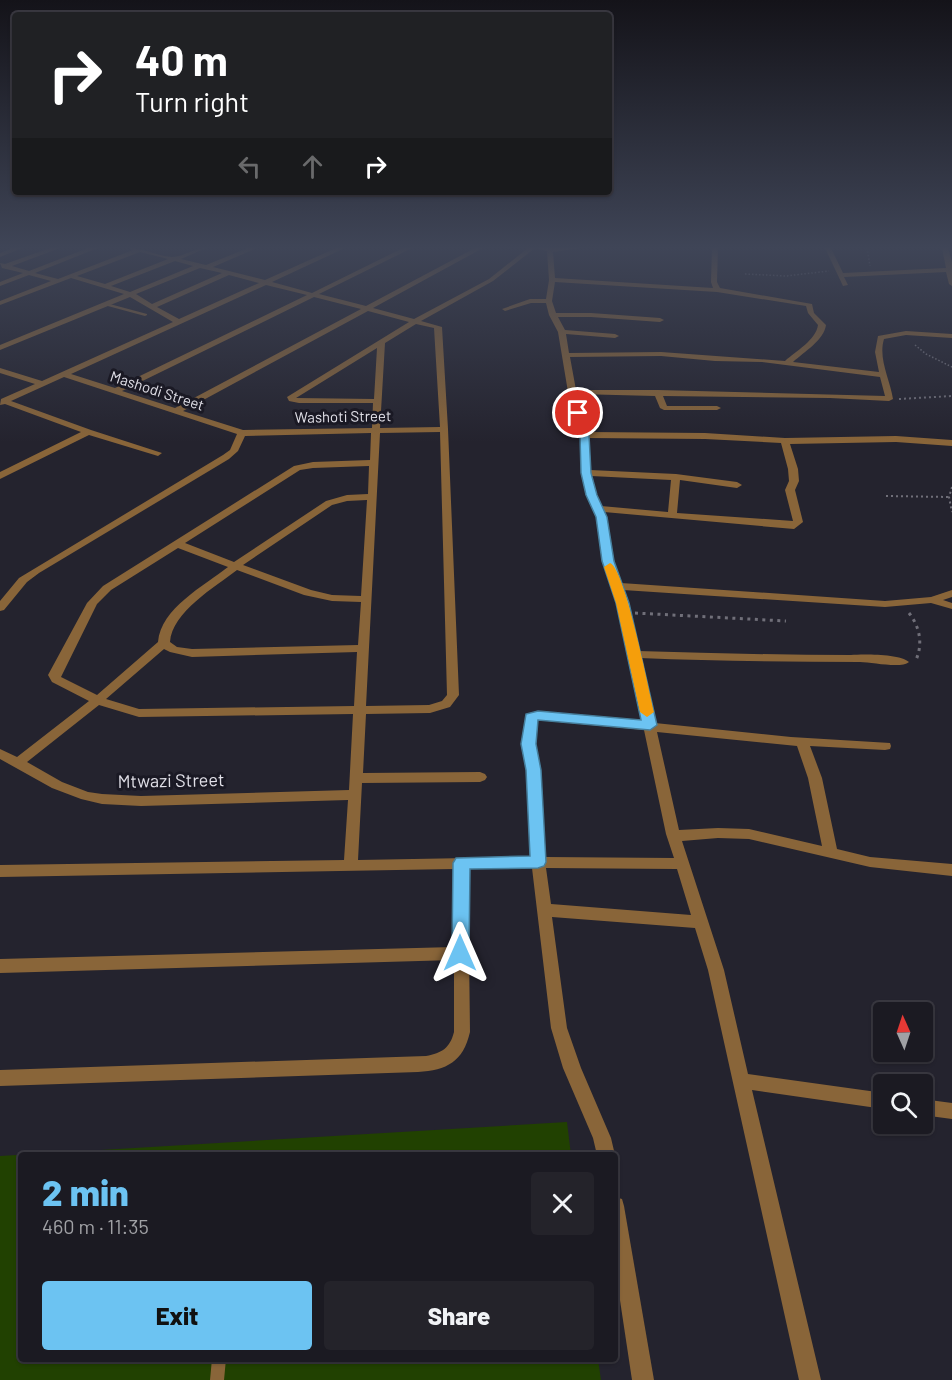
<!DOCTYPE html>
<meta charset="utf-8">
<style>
body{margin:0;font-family:Barlow,sans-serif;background:#24232a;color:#f1f3f6;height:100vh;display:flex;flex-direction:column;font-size:22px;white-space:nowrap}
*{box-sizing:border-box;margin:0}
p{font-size:20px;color:#a0a1a5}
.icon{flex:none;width:33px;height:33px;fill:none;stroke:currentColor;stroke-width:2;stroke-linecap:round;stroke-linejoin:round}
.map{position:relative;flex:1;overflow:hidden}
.sheet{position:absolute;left:18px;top:1152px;width:600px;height:210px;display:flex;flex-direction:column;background:#1b1a22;border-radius:6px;box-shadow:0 2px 4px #0004,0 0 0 2px #393840}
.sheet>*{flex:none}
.hud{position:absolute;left:12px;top:12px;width:600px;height:183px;border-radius:6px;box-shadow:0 2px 4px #0004,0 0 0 2px #393840;background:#202124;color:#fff;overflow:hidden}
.needle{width:39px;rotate:357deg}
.controls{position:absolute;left:873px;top:1002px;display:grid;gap:12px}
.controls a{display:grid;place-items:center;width:60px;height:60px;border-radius:6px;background:#1b1a22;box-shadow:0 2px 4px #0004,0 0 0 2px #393840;font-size:30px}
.pin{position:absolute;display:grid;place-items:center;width:51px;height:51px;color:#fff;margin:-26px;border:3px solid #fff;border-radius:50%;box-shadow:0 2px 6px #0007}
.me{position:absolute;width:66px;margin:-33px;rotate:0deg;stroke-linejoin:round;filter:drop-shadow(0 0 4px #0008)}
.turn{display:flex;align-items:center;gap:21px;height:126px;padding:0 24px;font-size:27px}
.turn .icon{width:78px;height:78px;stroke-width:2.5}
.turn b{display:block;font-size:42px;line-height:51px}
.lanes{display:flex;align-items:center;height:57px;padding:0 24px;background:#0003;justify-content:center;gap:30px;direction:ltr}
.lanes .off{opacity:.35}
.round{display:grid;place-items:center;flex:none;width:63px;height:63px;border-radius:6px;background:#24232a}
.head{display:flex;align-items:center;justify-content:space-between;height:102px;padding:0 24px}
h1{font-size:36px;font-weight:800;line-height:45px;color:#6cc3f2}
.primary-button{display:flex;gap:12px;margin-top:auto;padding:12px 24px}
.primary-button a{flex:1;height:69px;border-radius:6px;background:#6cc3f2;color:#111;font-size:24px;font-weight:800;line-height:69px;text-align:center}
.primary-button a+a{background:#24232a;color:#f1f3f6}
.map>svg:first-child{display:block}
</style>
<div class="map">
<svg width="952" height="1380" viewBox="0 0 952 1380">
<rect width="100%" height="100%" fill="#24232e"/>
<path fill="#214101" d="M567 1122 571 1155H21V1359H598L601 1380H0V1156Z"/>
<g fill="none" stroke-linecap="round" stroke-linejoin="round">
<g stroke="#706f79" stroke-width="1.5" stroke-dasharray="1.5 2" stroke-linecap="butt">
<path d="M867 248 870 266"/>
<path d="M745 274 786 276 829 271"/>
<path d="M915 345 926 354 952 367"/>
</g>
<g stroke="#706f79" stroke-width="2" stroke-dasharray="2 3" stroke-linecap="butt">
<path d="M899 399 952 396"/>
<path d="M952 487 949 497 952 512"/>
<path d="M886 496 949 497"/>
</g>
<g stroke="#706f79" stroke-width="3" stroke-dasharray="3 4.5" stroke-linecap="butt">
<path d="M635 613 786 621"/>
<path d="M909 613C920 627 923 644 916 660"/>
</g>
<g fill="#896539" fill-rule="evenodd">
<path d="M106 303 147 314V315L145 316 104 305V303Z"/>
<path d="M212 1359H226L224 1380H210Z"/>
</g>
<g fill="#896539" fill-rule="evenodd">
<path d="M12 248H22L0 257V253Z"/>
<path d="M50 248H60L12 266 29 271 88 248H98L35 273 58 279 133 250 128 248C144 248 157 256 172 257 183 257 194 248 206 248L181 259 206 265 248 248H257L213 267 265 280 336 248H345L272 282 312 293 403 248H412L319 294 366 306 475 248H483L373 308 414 319 489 279 528 248H535L493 281 421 321 442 327 448 429 459 695 450 707 430 713 366 714 363 773 480 772 485 774 487 777 485 780 480 782 362 783 358 860 531 857 526 769 523 744 527 714 541 712 642 722 617 603 603 561 596 517 586 495 581 473V435L568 392 558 332 549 315 546 303H531L505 311 502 309 530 299H546L549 280 547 251 535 248H581L553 252 555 278 713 288 711 282 712 248H718L717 282 720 288 812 304 814 313 826 325C824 340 804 352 793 362L879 372 875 352 878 336 906 331 952 334V338L906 335 884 339C878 359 890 379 893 399L889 401 830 398 663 396 667 406H717L721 408 717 410H664L660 408 655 396 577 394 589 432 705 433 785 438 896 436 952 440V446L896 442 790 444 798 469 799 481 795 490 803 522 794 529 604 512 613 561 621 583 885 601 931 597 952 590V597L943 600 952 603V609L931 603 885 607 623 590 638 651C709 653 780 655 851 655 864 654 900 654 909 662 901 669 872 662 860 662 786 662 713 661 640 658L655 723 791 737 890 743 891 746 890 749 885 750 810 746 822 778 837 849 870 857 952 864V876L870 867 749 839 718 838 682 841 724 970 748 1074 884 1093V1109L752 1090 821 1380H799L708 970 695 928 552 917 567 1028 581 1068 611 1138 615 1155H597L593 1138 563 1068 551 1028 532 868 468 869 470 1032C463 1062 447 1070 418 1072L0 1086V1070L426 1056C442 1053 450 1048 454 1032V960L0 973V959L454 947V869L0 877V865L344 860 348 800 141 806 102 804 81 799 52 788 0 759V749L17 757 89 701 52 682 48 675 87 603 103 586 294 466 313 462 370 460 371 433 245 436 238 451 229 459 39 573 27 582 4 610 0 611V601L19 578 223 455 230 450 237 434 64 377 11 401 91 430 162 453 158 456 89 435 0 479V472L81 432 5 404 0 405 1 399 35 384 0 373V368L42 381 173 322 130 297 0 350V345L124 294 71 278 0 305V301L51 281 29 275 0 286V282L23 273 2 268 0 263 5 264ZM140 252 168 259 105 284 77 276ZM175 261 193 266 130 292 111 286ZM200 268 222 273 152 304 136 294ZM229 275 259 283 179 319 157 307ZM555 282 717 292 806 306 808 313 818 325C816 340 796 351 785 361L661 352 569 353 566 334 615 338 619 336 615 334 565 330 558 317H591L660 322 664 320 660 318 591 313H556L552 301ZM266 285 307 295 115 388 71 374ZM314 297 361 309 175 408 122 391ZM368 311 409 322 287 397 289 401 299 403H373L372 428 243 430 183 411ZM416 324 434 328 440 427 380 428 385 343ZM377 348 374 399 296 398ZM661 356 715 361 762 362 880 377 885 396 658 390H576L570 357ZM440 432 447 695 442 701 429 705 366 706 380 433ZM589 438 705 439 781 443 788 469 789 481 785 490 793 521 677 513 680 480 737 488 742 485 737 482 676 474 590 470ZM369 466 368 494 347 495 326 501 234 562 185 543 300 470 313 468ZM591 476 671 480 668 512 601 506 596 495ZM367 500 361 596 332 595 311 590 243 565 332 505 347 501ZM178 548 228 567C204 586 161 608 158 642L97 695 61 677 97 604 111 590ZM237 570 304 595 332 601 361 602 358 645 192 649 177 647 170 642C172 612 215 587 237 570ZM164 649 170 652 192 657 357 652 354 706 139 709 106 699ZM99 705 139 717 353 714 349 790 141 796 102 794 88 792 62 782 27 762ZM537 720 644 730 666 834 674 858 545 857 540 769 535 744ZM657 732 797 746 808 778 822 846 749 829 718 828 679 830ZM546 868 677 869 691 915 551 904Z"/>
<path d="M825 248H831L843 273 946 268 942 248H948L952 262V286L949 284 946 272 844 277 848 285 843 286Z"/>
<path d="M922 1099 952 1103V1119L922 1115Z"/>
<path d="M615 1197 622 1199 624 1206 654 1380H632L615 1267Z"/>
</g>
</g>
<linearGradient id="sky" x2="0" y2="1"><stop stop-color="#141319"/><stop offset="0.56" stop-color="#3f4557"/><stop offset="1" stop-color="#3f4557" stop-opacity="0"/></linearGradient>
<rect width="952" height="442" fill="url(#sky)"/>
<path fill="#6cc3f2" stroke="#467f9d" stroke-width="1.5" d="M578 410 583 413 589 435 591 473 597 495 607 517 614 561 629 603 657 725 650 730 538 720 536 744 541 770 546 862 544 866 538 868 470 869 469 953 467 958 460 960 454 958 452 953 453 863 456 858 530 856 526 770 521 744 526 714 538 711 641 720 616 603 602 561 596 517 586 495 581 473 580 435 574 413Z"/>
<path fill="#f59e0b" d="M610 563C625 568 649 691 654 712L647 717 640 712 616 603 604 567Z"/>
<g text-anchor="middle" stroke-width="6" stroke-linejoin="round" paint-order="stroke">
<g font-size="15" fill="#e1e0e8" stroke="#1a1924">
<text transform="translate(157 391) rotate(18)" y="5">Mashodi Street</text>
<text transform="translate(343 417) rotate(-1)" y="5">Washoti Street</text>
</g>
<g font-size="18" fill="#e1e0e8" stroke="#1a1924">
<text transform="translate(171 781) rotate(-1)" y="6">Mtwazi Street</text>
</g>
</g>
</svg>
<div class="controls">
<a><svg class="needle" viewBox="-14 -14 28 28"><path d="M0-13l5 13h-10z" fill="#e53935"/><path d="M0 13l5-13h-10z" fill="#a0a1a5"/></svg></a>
<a><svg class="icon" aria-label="search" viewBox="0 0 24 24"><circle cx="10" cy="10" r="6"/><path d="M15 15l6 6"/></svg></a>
</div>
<div class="pin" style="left:578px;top:413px;background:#d93025"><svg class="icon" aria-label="arrive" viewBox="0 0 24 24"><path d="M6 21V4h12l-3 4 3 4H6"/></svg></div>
<svg class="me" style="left:460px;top:953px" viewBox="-20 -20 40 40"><path d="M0-17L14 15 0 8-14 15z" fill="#6cc3f2" stroke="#fff" stroke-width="4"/></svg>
<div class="hud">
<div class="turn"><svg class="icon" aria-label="right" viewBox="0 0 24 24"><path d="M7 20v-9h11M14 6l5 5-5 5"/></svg><div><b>40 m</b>Turn right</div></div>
<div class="lanes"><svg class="icon off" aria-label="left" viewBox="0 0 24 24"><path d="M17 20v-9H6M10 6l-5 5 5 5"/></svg><svg class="icon off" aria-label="ahead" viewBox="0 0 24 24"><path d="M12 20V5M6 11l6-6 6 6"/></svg><svg class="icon" aria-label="right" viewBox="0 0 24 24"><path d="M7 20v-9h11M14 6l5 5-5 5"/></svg></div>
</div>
<section class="sheet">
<div class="head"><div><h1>2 min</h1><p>460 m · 11:35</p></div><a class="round"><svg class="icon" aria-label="close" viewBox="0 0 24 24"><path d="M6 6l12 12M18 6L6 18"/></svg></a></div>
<div class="primary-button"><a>Exit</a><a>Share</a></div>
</section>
</div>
